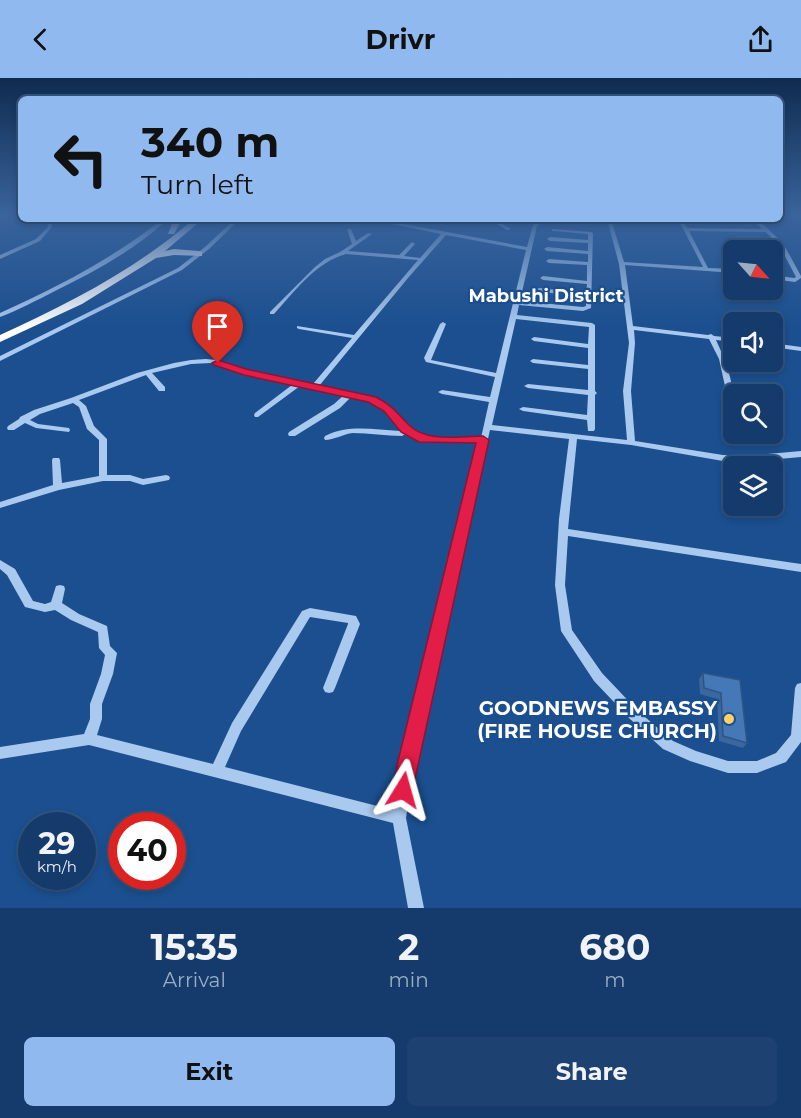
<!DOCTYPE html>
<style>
body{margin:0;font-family:Montserrat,sans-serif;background:#1d4271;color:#f1f3f6;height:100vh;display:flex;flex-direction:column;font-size:22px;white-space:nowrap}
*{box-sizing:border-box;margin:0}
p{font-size:20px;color:#9dadc1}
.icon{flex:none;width:33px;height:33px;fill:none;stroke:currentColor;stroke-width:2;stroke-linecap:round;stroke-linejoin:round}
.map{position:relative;height:830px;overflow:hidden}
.side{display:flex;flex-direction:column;background:#143b6b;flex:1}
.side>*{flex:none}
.banner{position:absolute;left:18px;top:18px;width:765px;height:126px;border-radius:9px;box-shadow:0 3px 9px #0003,0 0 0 2px #33557e;background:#90b9f0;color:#111;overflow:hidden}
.needle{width:39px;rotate:117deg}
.fabs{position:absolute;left:723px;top:162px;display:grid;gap:12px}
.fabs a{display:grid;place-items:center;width:60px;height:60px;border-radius:9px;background:#143b6b;box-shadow:0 3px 9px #0003,0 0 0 2px #33557e;font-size:30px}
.speed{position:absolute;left:18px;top:734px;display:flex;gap:12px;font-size:30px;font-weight:700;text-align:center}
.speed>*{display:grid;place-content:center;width:78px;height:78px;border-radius:50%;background:#143b6b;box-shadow:0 3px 9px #0003,0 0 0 2px #33557e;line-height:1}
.speed small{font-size:15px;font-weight:400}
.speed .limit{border:9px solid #d22;background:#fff;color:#111}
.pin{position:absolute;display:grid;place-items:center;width:51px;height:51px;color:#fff;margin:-62px -26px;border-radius:50% 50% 50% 0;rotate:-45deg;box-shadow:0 0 6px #0007}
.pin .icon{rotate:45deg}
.me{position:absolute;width:66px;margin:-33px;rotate:8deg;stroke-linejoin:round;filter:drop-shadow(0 0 4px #0008)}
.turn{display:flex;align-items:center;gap:21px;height:126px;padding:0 24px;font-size:27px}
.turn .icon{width:78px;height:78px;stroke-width:2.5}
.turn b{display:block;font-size:42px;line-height:51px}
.eta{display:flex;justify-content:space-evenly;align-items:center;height:102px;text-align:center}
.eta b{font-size:36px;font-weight:700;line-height:42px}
.cta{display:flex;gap:12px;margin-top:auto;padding:12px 24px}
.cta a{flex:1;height:69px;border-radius:9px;background:#90b9f0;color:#111;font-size:24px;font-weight:700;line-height:69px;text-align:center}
.cta a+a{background:#1d4271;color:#f1f3f6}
header{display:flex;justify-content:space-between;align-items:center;height:78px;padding:0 24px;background:#90b9f0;color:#111;font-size:27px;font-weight:700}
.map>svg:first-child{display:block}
</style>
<header><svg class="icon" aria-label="back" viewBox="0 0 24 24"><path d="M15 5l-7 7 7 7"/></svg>Drivr<svg class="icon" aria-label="share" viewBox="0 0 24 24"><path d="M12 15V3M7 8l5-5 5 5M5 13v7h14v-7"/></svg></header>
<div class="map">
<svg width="801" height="830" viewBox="0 0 801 830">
<rect width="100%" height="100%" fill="#1b4f8f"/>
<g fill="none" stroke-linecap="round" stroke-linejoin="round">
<g fill="#a9c9ee" fill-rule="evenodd">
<path d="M47 141H51L52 149 40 163 0 181V177L36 161 48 149Z"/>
<path d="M163 141H168C136 171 94 194 55 213 37 222 19 232 0 239V235C58 209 113 180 163 141Z"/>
<path d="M235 141H240L209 171 182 192 0 283V278L178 190 205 169Z"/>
<path d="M367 141H377L527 169 533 147 541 141H546L537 148 520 223 583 229 586 228V218L539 214 536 212 539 210 586 215 587 206 543 202 540 200 543 198 587 203V187L549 185 546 183 549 181 588 184V176L547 173 544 171 547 169 588 173V165L550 163 547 161 550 159 588 162V156L554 153H552V151L591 154 593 155 591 230 583 233 519 227 517 237 592 245 595 247V313L597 315 595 317V351L594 353H588L587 342 523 333 519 331 523 329 587 337 588 317 528 310 524 308 528 306 588 312V291L533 285 530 283 533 281 588 287V270L534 263 531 261 534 259 588 266 589 249 516 241 492 347 627 362 623 313 629 265 619 186 607 141H611L624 184 703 189 678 141H682L687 150 762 151 752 141H757L783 165 801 198V200L795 204 772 201V197L794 200 796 199 779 167 766 154 689 153 708 190 734 191V195L625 187 633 248 708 257 711 256 714 258 734 260V264L716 262C726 283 735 307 733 328L729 326 719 281 709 261 634 252 635 265 631 313 635 363 723 377 747 378 801 373V379L747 384 723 383 631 367 577 361 568 451 801 486V494L568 458 565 507 572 552 602 595 638 633 673 663 696 673 728 683H757L776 675 791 657 795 610 797 606 801 605V664L786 684 757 695H728L690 683 663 671 630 641 594 603 561 553 555 507 559 441 569 361 490 352 415 683 406 740 424 830H408L393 745 89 667 0 681V669L84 656 90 641V626L101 596 105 577 99 570 98 554 71 542 55 532 45 534 25 529 7 497 0 491V482L15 491 33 523 45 526 51 524 56 508 60 507 64 508 65 511 62 525 79 536 107 548 110 568 117 575 113 596 102 626V641L97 657 213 686 232 645 302 533 310 530 356 538 360 546 335 610 333 614 329 615 325 614 323 610 348 546V545L310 539 241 653 225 689 393 732 401 683 479 364H423L407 355 402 358C386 358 369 355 353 355 343 356 334 362 325 362L324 360 325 358C349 346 374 352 400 353L402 351C384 331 377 325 351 319L340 330 295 358H289L288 356 289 354 334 326 344 317 300 308 258 339H255L254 337 255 335 292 307 243 297 211 285 191 286 152 295 165 309V313H159L146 297 79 322 86 328 94 348 107 361V397H130L143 401 166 397 169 398 170 400 169 402 143 407 130 403H103L59 412 0 430V424L53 407 52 382 53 380H59L60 382 62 405 99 398V362L87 351 79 329 73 325 40 336 30 342 38 346 69 350 70 352 69 354 36 350 25 345 14 352H8L7 350 8 348 19 341 20 339 34 332 71 320 137 295 174 285 191 282 206 281 216 282 248 293 313 306 352 260 299 251 297 250V248L354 257 418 182 346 176C316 184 294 214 274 236H270V234L315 189 325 181 340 174 352 166 347 151H351L356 163 368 155 372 156 348 173 399 177 412 164 415 166 404 178 420 180 441 156ZM446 157 526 172 496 295 431 282 446 246 443 244 440 246 424 280 426 284 495 299 490 319 442 312 438 314 442 316 489 324 481 360H425L409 349 391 329 375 320 319 308 408 200Z"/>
<path d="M488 141H494L511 151 507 152Z"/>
<path d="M772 265 801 269V273L772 269Z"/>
</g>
<g fill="#fff" fill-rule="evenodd">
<path d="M174 141H182L174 156H168Z"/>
<path d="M194 141H203L165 173 174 171 199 173 202 174V178L174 177 156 180 82 226 0 264V257C70 225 136 191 194 141Z"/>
</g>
</g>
<path fill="#3a679d" d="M703 595 740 602 747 665 743 670 719 663 717 621 700 616 699 601Z"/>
<path fill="#4478b7" stroke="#305480" stroke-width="1.5" d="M703 595 740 602 747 665 723 658 721 615 704 610Z"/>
<linearGradient id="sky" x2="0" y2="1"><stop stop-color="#0f2b4f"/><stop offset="0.54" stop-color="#39639b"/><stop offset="1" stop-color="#39639b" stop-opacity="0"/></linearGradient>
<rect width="801" height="251" fill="url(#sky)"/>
<path fill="#e11d48" stroke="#92132f" stroke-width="1.5" d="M218 282 246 291 376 319C393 328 396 334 409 347 427 365 459 358 483 358L489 362 411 719 403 722 396 719 393 712 398 683 476 365 419 364 401 354 384 333 368 324 244 297 214 287 212 285Z"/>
<circle fill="#ffd166" stroke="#1b4f8f" stroke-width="2" cx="729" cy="641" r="6"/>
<g text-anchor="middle" stroke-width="4.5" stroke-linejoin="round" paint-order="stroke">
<g font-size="18" font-weight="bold" fill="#fff" stroke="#1b4f8f">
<text x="546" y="224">Mabushi District</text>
</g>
<g font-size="20" font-weight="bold" fill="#fff" stroke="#1b4f8f" text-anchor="end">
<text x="717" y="637">GOODNEWS EMBASSY<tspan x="717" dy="23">(FIRE HOUSE CHURCH)</tspan></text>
</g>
</g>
</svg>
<div class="fabs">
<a><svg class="needle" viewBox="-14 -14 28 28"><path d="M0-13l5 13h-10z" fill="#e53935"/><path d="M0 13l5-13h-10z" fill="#9dadc1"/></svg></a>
<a><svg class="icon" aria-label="sound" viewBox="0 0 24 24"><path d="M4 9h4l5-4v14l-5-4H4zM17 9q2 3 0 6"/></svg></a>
<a><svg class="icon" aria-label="search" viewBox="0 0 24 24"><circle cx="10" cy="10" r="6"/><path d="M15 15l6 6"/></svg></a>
<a><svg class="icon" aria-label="layers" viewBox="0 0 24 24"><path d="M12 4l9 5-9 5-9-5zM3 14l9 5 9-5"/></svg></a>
</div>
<div class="speed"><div>29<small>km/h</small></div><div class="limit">40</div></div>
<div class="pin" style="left:218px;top:285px;background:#d93025"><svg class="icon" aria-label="arrive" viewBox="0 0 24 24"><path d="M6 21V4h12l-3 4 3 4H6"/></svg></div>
<svg class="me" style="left:403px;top:712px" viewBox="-20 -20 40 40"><path d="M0-17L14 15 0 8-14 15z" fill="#e11d48" stroke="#fff" stroke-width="4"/></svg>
<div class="banner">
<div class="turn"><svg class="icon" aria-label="left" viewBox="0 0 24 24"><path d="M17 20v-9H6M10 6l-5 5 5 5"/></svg><div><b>340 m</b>Turn left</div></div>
</div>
</div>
<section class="side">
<div class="eta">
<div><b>15:35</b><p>Arrival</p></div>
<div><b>2</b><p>min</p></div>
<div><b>680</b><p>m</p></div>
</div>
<div class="cta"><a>Exit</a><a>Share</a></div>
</section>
